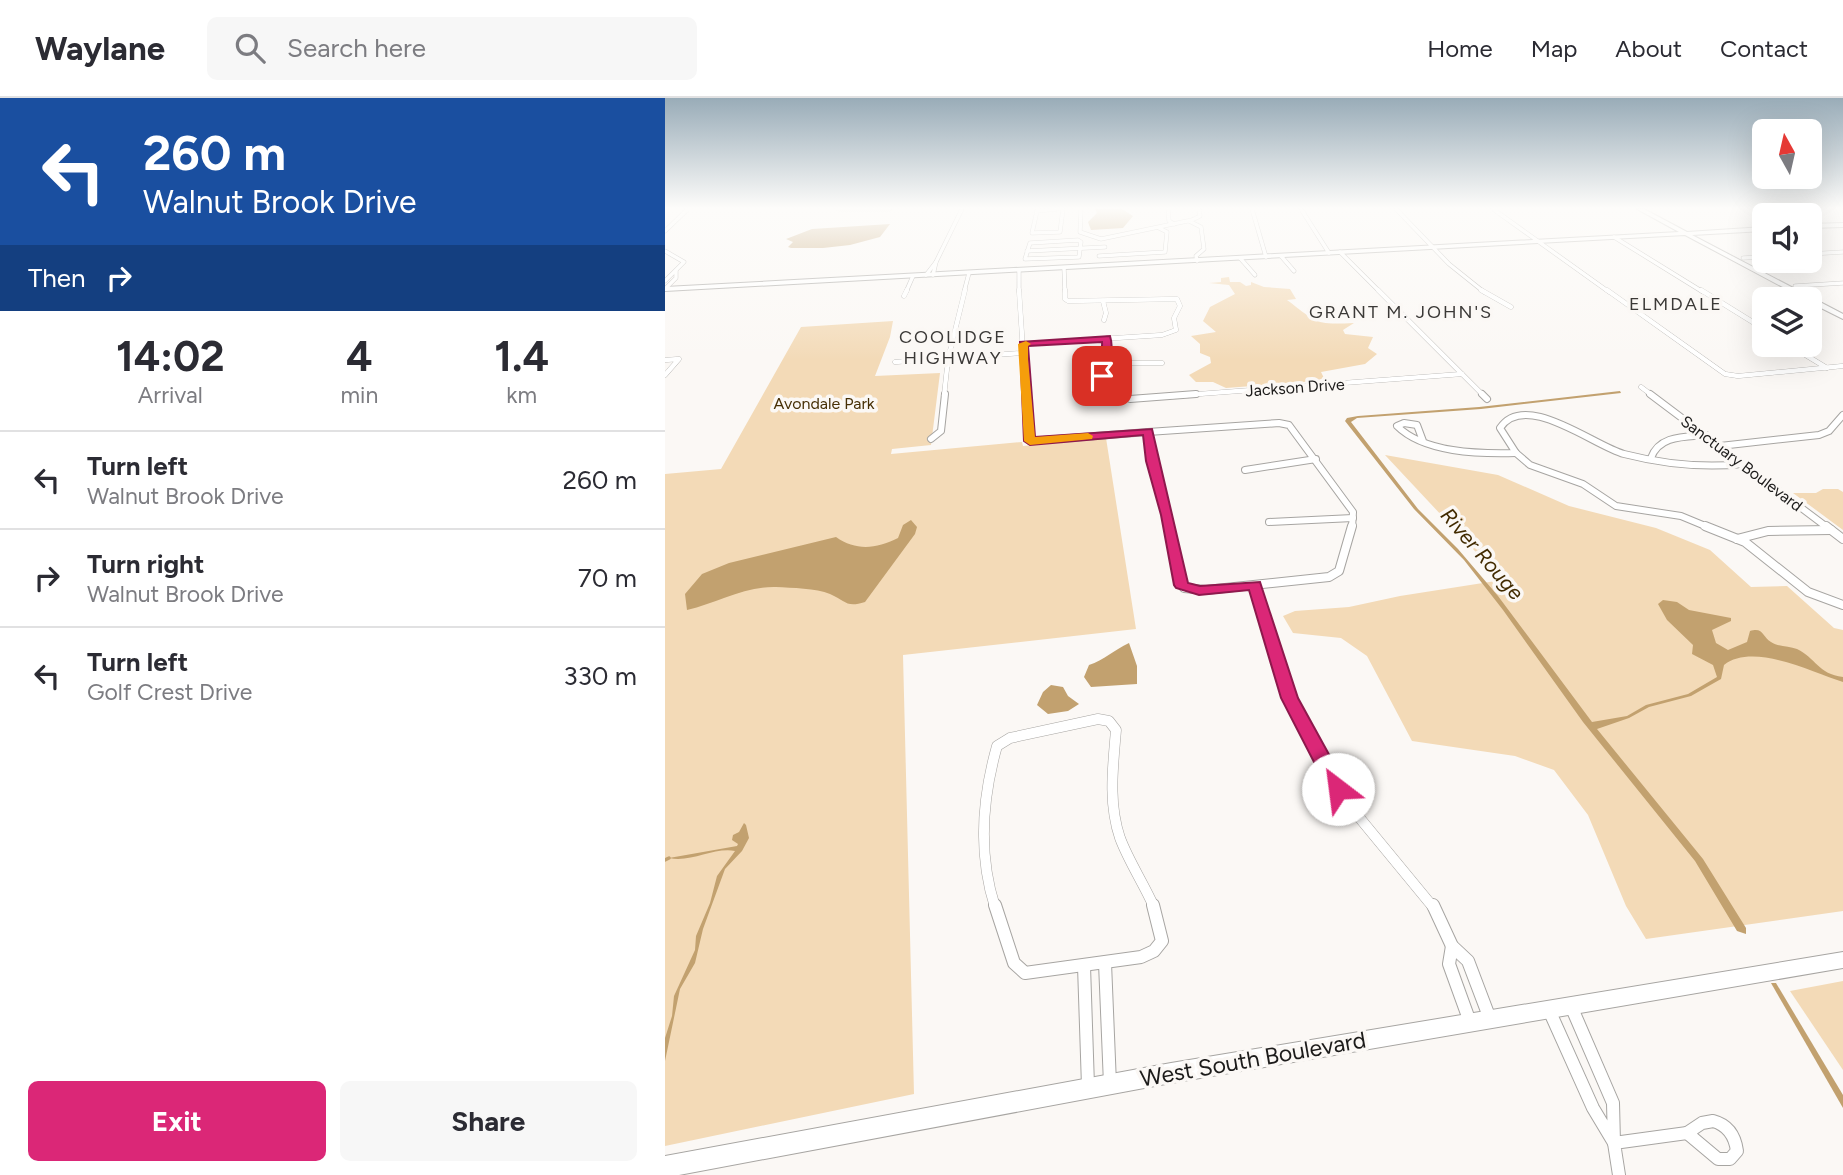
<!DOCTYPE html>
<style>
body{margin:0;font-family:Figtree,sans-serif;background:#f7f7f7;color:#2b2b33;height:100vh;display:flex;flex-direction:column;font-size:26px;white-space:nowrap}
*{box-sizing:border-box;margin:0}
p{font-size:23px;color:#7c7c81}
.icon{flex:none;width:38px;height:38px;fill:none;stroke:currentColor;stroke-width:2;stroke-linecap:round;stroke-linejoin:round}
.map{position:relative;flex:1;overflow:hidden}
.panel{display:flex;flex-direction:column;background:#fff;width:665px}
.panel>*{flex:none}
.banner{background:#1a4fa0;color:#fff;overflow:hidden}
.needle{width:46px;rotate:352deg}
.buttons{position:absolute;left:1087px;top:21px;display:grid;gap:14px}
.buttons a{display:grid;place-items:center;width:70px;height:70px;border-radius:10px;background:#fff;box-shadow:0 7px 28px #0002;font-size:35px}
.pin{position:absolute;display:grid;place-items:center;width:60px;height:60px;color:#fff;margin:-30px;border-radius:14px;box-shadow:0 4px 10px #0006}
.me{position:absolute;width:77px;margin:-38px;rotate:330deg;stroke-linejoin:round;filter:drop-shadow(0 0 5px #0008)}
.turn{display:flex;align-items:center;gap:24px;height:147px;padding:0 28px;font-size:32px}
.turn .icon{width:91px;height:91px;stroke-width:2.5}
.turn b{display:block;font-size:49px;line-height:60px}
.then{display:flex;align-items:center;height:66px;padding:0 28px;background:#0003;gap:14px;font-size:26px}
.eta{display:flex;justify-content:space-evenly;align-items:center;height:119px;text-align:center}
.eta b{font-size:42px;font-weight:700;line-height:49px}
.action{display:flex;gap:14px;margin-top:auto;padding:14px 28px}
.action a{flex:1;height:80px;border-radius:10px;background:#db2777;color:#fff;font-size:28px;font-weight:700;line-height:80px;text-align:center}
.action a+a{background:#f7f7f7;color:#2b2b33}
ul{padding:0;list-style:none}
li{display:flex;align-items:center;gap:21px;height:98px;padding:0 28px;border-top:2px solid #e1e1e2}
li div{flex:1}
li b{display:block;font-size:26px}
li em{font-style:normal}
header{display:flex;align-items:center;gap:42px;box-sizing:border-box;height:98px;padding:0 35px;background:#fff;border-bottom:2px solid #e1e1e2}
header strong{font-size:33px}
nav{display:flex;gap:38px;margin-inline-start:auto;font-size:24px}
.search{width:490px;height:63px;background:#f7f7f7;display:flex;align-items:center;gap:18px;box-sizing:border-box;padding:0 24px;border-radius:10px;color:#7c7c81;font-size:26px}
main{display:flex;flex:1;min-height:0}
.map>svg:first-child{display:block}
</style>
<header>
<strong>Waylane</strong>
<div class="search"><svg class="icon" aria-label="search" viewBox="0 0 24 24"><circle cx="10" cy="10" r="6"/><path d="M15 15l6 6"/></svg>Search here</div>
<nav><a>Home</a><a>Map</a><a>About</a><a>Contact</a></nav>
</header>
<main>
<section class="panel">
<div class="banner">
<div class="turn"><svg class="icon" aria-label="left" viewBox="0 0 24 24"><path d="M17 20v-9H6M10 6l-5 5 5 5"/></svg><div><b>260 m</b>Walnut Brook Drive</div></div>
<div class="then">Then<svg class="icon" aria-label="right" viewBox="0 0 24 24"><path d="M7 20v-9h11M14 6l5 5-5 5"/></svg></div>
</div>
<div class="eta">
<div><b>14:02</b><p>Arrival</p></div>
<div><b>4</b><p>min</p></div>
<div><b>1.4</b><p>km</p></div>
</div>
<ul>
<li><svg class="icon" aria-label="left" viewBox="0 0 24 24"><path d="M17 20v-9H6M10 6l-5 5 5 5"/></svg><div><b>Turn left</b><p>Walnut Brook Drive</p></div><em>260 m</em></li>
<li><svg class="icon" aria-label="right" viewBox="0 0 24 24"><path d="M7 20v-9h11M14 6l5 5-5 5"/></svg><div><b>Turn right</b><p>Walnut Brook Drive</p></div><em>70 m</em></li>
<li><svg class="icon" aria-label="left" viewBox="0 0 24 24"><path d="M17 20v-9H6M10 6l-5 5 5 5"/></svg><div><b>Turn left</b><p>Golf Crest Drive</p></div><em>330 m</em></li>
</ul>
<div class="action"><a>Exit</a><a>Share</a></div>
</section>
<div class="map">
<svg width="1178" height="1077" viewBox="0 0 1178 1077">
<rect width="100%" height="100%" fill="#fbf8f5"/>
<g fill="#f3dab7">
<path d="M564 179 565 184H575L581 188 586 187V184L599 189 625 191 631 201 622 202C653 225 649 227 689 225L678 232 680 236 708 239 703 250 712 256 700 266 656 274 659 280 651 283 561 290 548 284H531L524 277 546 265 545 259 535 255V246L526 238 551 234 538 223 545 209 570 196 564 187 544 185 556 184V180Z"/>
<path d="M228 223 225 239 210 278 275 275 266 347 227 351 226 356 357 344 358 348 441 340 471 531 238 557 249 996 0 1048V376L56 371 136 229Z"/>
<path d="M720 357 833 377 904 408 991 430 1045 452 1086 489 1122 488 1169 530 1178 532V813L981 841 961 808 923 717 889 672 850 658 747 643 702 558 676 540 628 535 618 518 630 513 684 509 735 498 837 482Z"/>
<path d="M1158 391H1173L1178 394V432L1128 395H1151Z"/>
<path d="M1178 883V972L1125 893Z"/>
</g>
<g fill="#c2a16f">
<path d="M430 111H457L468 118 458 130 426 132 423 124 432 115Z"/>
<path d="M225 126 215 139 185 147 158 150H126L123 149 128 144 121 141 147 131Z"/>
<path d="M955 293 956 295 816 311 692 320 686 324 753 411 793 451 833 498 927 624 962 618 981 607 1023 596 1052 579 1048 567 1027 556 1028 547 1002 522 993 506 998 502 1012 504 1024 512 1066 520V523L1047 532 1051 545 1063 552 1082 544 1085 533C1099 529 1097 539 1106 544 1114 549 1124 548 1132 551 1151 560 1153 576 1178 579V584C1147 574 1088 544 1059 567L1056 581 1026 598 984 609 964 620 932 631 1038 761 1081 830V836L1072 833 1030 763 918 624 838 512 799 462 749 411 680 323 682 320 693 318 814 309Z"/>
<path d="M246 422 252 429 250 436 200 504C181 510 181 503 165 496 151 490 127 490 111 489 80 488 52 505 22 512L20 496 37 476 64 465 171 439C191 453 211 451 233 440L238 427Z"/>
<path d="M464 545 472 568V586L426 589 419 579 424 567C439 562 449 552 464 545Z"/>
<path d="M386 587 398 589 403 598 414 606 403 613 383 616 372 607 378 594Z"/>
<path d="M79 725 81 727 84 740 77 753 60 771 38 831 30 865 15 891 0 963V940L7 918 9 898 30 852 31 838 45 805 52 778 70 753C49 749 26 765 4 760L72 748 73 746 67 742 68 737 74 734Z"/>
<path d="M1106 885H1111L1178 997V1010Z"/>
</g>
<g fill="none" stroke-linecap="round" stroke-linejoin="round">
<path stroke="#c2a16f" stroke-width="3.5" d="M0 762 4 760"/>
<defs>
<g id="street-far5">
<path d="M173 111H225"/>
<path d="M392 111 372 113 367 135 395 134 398 111"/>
<path d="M416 111 415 134 436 141 527 122 535 118 534 111"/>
<path d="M503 111 504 123 509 126"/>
<path d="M587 111 601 159"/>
<path d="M636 111 664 155"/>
<path d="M731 111 784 166 819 194"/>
<path d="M828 111 944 194"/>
<path d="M1113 111 1128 117"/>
<path d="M524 123 536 129 539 151 531 158 532 163"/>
<path d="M0 133 23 111"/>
<path d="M949 139 1038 194"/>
<path d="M413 142 416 144 414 159 360 161 365 145Z"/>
<path d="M0 153 19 164 0 183"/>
<path d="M362 153 440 149"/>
<path d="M675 154 715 194"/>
<path d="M1144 156 1178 154"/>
<path d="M434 158 500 154 502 134 494 130"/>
<path d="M616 158 629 173"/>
<path d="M575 160 590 177"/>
<path d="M1078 160 1099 159"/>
<path d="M399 170 400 194"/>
<path d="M354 172V194"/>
<path d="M261 177 271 164"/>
<path d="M268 177 271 164 297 111"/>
<path d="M1130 188 1178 185"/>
<path d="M0 191 11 180V173"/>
<path d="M241 194 248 178"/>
<path d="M299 194 304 175"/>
</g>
<g id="street-far4">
<path d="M354 192 361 298"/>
<path d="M713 192 819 298"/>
<path d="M816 192 846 209"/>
<path d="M942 192 1060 276 1073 278 1178 268"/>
<path d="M1036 192 1099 231"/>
<path d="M239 198 242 192"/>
<path d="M438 203 441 215 439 222"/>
<path d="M442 240C443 255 437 266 438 281L459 298"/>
<path d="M358 246 497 237 511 232 509 220 515 208 512 201 403 203 400 201V192"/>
<path d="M1124 247 1162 270"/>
<path d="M0 262 14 261 0 277"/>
<path d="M230 264 358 255"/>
<path d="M439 265H497"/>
<path d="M976 289 988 298"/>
<path d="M279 298 283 261 300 192"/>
<path d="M507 298 797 276"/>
</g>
<g id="street-far3">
<path d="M361 296 365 343 483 334"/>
<path d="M455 296 465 301 531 296"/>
<path d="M817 296 822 301"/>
<path d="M985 296 1163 430"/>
<path d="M483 334 487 363 505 430"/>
<path d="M483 334 614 325 624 327 688 414 687 430"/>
<path d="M266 341 276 333 280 296"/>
<path d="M758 343 752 327 739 325 732 328C759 355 814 356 851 355"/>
<path d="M1055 348 1154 337 1164 333 1178 317"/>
<path d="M986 360C994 337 1020 339 1041 337"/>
<path d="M580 372 651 361"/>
<path d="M604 424 688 420"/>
<path d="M1045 430 1016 418 951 408 918 386 865 367 851 355 835 330C860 292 929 348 959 356 998 366 1038 370 1078 366"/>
</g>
<g id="street-far2">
<path d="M505 428 515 485 519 490 541 492 664 479 674 473 687 428"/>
<path d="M1040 428 1080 444 1143 494 1178 507"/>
<path d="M1161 428 1178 441"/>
<path d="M1072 441 1103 433 1166 432"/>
<path d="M590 487 624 597"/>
</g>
<g id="street-far1">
<path d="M623 595 647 645 684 707 768 809"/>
<path d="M330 809C313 756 317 701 332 648L345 640 433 621 444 623 451 632C448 668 443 705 455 740 464 764 479 786 489 809"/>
</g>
<g id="street">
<path d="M330 807 349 865 360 875 476 859 489 853 497 843 488 807"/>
<path d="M768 807 787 848 803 863 825 921"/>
<path d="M787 848 784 866 805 924"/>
<path d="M440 865 445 986"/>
<path d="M419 868 423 988"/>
<path d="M884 912 928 1010 949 1045 948 1005 906 908"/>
<path d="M1048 1023C1063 1027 1070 1038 1072 1053L1065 1061H1053L1022 1035 1037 1025Z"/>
<path d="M954 1077 949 1045 1022 1035"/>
</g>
<g id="secondary">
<path d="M972 111H979L1022 134 1099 129V133L1027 137 1178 216V221L1144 204V201H1140L1020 137 0 193V189L1014 134Z"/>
<path d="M1178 125V129L1144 130V126Z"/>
<path d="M1178 854V870L506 985 14 1077H0V1058L506 965Z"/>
</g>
</defs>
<use href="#street-far5" stroke="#a7a5a2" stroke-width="4.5"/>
<use href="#street-far4" stroke="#a7a5a2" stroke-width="5"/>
<use href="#street-far3" stroke="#a7a5a2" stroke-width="8"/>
<use href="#street-far2" stroke="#a7a5a2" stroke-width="10"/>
<use href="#street-far1" stroke="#a7a5a2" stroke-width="11"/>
<use href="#street" stroke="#a7a5a2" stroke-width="14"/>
<use href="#secondary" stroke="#a7a5a2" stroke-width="2"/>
<use href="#street-far5" stroke="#fff" stroke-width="3.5"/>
<use href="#street-far4" stroke="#fff" stroke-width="4.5"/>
<use href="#street-far3" stroke="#fff" stroke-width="6"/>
<use href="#street-far2" stroke="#fff" stroke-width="8"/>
<use href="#street-far1" stroke="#fff" stroke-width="10"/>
<use href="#street" stroke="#fff" stroke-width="12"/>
<use href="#secondary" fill="#fff" fill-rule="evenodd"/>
</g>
<linearGradient id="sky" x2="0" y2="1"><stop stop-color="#99acb8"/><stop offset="0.42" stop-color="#fdfcfa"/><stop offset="1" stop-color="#fdfcfa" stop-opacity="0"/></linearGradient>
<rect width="1178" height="262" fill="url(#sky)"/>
<path fill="#db2777" stroke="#8e194d" stroke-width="2" d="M445 238C450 254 442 263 442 278L437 281 432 278C432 265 438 257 437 244L363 248 370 339 487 331 523 485 535 488 595 484 633 600 683 691 680 697 673 699 666 697 616 600 584 492 534 497 511 490 509 487 496 417 481 363 478 337 365 347 359 343 355 244Z"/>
<path fill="#f59e0b" d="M361 243 366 246 363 248V261L370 339 423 335 428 338 427 341 365 347 359 343 353 246Z"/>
<g text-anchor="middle" stroke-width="7" stroke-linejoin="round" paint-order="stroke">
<g font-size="16" fill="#1c1b1a" stroke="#fbf8f5">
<text transform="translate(630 289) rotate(-4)" y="6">Jackson Drive</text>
<text transform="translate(1077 365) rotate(37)" y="6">Sanctuary Boulevard</text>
</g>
<g font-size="16" fill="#473006" stroke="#fbf8f5">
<text x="159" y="311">Avondale Park</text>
</g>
<g font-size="18" letter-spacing="2" fill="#3b3937" stroke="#fbf8f5">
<text x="1011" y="212">ELMDALE</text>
<text x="736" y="220">GRANT M. JOHN'S</text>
<text x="288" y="245">COOLIDGE<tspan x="288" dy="21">HIGHWAY</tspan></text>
</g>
<g font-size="21" font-style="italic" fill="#422b00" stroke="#fbf8f5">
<text transform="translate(817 456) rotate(49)" y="7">River Rouge</text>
</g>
<g font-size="23" fill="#1c1b1a" stroke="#fbf8f5">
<text transform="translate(588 961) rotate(-10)" y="8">West South Boulevard</text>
</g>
</g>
</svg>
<div class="buttons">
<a><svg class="needle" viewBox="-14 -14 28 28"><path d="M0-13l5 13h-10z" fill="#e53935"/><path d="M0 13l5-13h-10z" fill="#7c7c81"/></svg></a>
<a><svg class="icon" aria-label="sound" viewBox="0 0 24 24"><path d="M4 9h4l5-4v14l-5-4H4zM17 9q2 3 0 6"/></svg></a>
<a><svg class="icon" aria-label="layers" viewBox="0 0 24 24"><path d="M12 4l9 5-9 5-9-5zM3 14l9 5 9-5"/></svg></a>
</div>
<div class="pin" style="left:437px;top:278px;background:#d93025"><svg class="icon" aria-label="arrive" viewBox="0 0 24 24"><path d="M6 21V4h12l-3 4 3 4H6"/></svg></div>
<svg class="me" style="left:673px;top:691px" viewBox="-20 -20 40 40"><circle r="19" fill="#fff"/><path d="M0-13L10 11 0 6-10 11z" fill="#db2777"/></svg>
</div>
</main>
